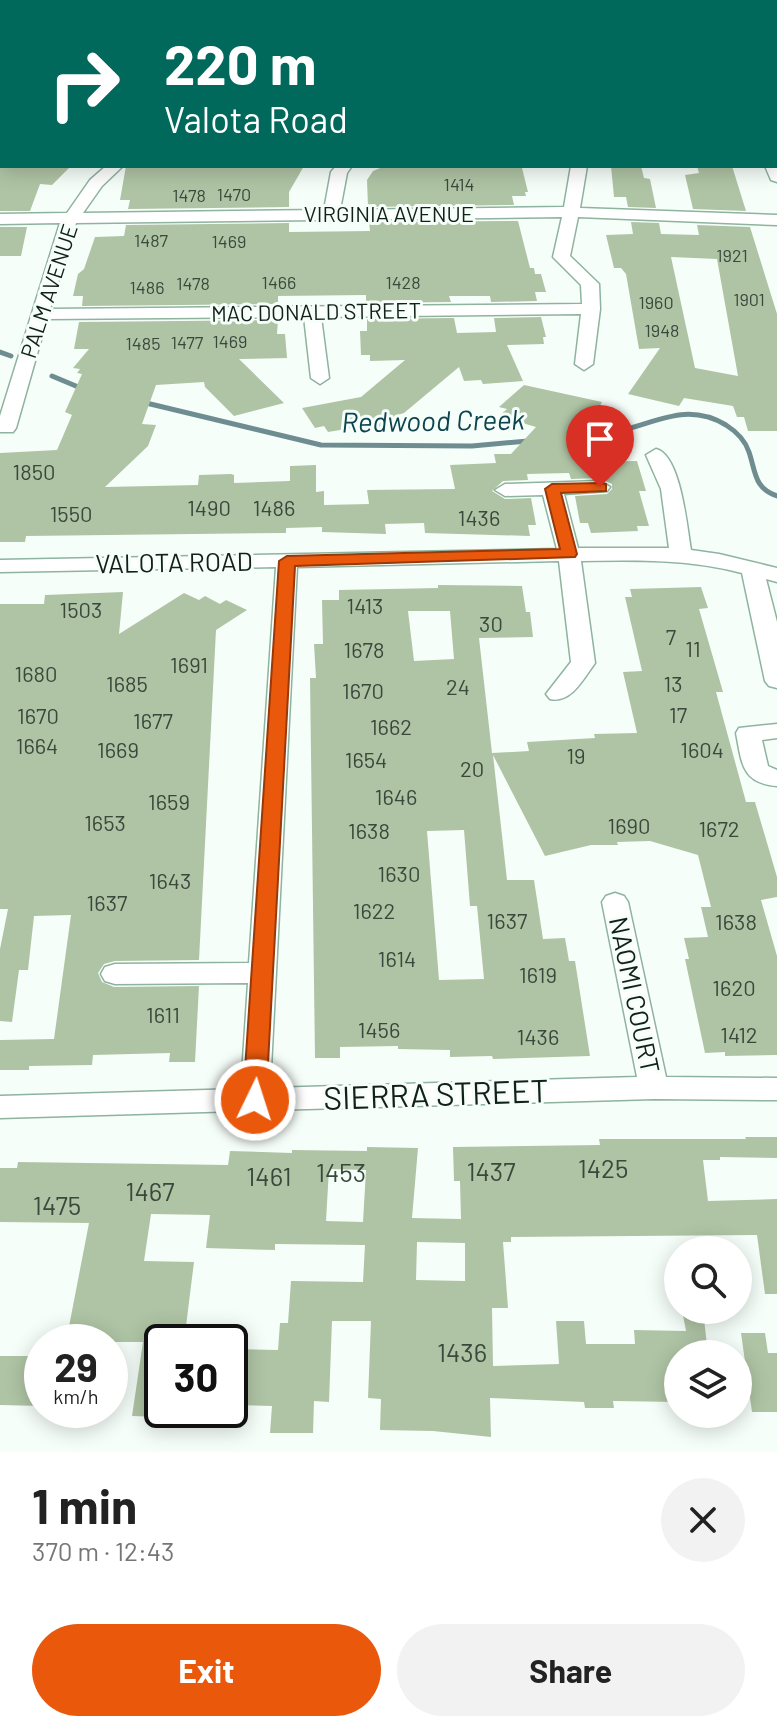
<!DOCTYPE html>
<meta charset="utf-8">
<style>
body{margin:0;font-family:Barlow,sans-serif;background:#f2f2f2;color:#222;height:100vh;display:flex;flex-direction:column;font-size:30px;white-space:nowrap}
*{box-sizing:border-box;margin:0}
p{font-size:26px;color:#767676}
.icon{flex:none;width:44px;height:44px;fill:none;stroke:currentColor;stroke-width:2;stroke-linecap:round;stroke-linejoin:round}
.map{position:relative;height:1452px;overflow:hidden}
.side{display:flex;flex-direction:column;background:#fff;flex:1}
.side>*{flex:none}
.guide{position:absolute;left:0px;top:0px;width:778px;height:168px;box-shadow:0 4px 20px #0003;background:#00695c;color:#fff;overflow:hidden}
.controls{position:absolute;left:664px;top:1236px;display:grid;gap:16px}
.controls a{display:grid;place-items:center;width:88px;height:88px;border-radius:50%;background:#fff;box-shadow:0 4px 20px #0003;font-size:40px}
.speed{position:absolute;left:24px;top:1324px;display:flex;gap:16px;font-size:40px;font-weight:700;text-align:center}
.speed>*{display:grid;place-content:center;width:104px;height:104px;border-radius:50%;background:#fff;box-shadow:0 4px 20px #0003;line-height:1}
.speed small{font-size:20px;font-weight:400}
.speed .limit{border:4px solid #111;border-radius:12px;background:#fff;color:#111}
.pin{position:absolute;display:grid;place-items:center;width:68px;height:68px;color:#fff;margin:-82px -34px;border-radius:50% 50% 50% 0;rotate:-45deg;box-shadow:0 0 8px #0007}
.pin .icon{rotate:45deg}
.me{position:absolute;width:88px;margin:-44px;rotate:4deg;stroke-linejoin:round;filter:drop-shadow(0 0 6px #0008)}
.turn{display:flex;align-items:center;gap:28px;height:168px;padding:0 32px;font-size:36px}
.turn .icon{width:104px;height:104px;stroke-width:2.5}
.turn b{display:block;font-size:56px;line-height:68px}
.round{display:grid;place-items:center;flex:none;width:84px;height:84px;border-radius:42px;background:#f2f2f2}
.headline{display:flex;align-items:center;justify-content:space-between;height:136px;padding:0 32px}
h1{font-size:48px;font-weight:700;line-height:60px}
.button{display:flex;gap:16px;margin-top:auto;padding:16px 32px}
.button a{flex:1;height:92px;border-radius:48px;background:#ea580c;color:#fff;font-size:32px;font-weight:700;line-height:92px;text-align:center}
.button a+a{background:#f2f2f2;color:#222}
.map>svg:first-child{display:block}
</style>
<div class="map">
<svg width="777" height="1452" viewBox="0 0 777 1452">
<rect width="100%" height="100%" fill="#f6fef9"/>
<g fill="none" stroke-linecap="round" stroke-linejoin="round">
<path stroke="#6f8d91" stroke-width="4" d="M650 0 653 2"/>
<g stroke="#6f8d91" stroke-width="5">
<path d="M0 352 11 356"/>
<path d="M52 376 83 389"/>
<path d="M142 402 321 445 472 446 528 441"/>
<path d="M576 437C590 435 605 434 619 431 658 422 687 402 726 425 737 432 745 440 749 452 756 473 754 488 777 496"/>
</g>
</g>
<g fill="#afc4a5" fill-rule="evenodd">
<path d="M0 166H71L52 185 40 184 30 211H0Z"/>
<path d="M126 166H304L289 192V207L128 209 130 200H120Z"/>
<path d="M385 166 522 168 528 192H525L526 196H512L514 205 368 207 367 180 373 171Z"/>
<path d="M611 166H641L644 178 650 179 656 208 628 207 626 197H614Z"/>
<path d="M697 166H732L746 211 693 209 685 175 699 173Z"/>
<path d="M518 221 530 268H534L535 274H541L546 292H535L537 301 491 302 490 296H449L451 302 366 303V295L278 296V304L82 306 83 296H73L78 274 84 269 95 237 124 236 126 225 289 223V232L370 231 369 222Z"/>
<path d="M631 222 659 223 661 234 699 235 697 225 750 227 777 314V431H748L744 417H737L733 406 684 398 679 406 628 394 660 348 639 349 626 274 621 268H614L606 235 633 234ZM671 257 717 259 738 376 695 368Z"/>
<path d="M0 227H27L21 256H0Z"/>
<path d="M541 317 546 337H543L544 344 507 345 523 381 483 384 481 380 464 381 459 367 404 413 394 416 403 424 378 431 370 425 328 432 324 426 315 428 302 408 361 397 405 360 370 361V355H361L360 331H367V319L454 318 457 333 496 332 494 318Z"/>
<path d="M278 320 277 334H285L287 358 239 359 284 403 234 416 205 387 204 382 156 385 142 424 156 425 148 446 105 487 198 485 199 475 231 474 234 475V483L290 481V466L316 465V492L324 491V505L369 504 367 490 455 489 450 465 496 463 494 454H511L536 427 499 416 507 409 499 407 524 385 602 402 584 435 590 462 637 461 646 491H639L649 526H637L638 531 591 533 588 523H580L575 496 607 494 612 489V484L600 478 571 479 569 473 527 474 528 480 503 481 492 491 505 499 531 498 536 525H528L530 536 425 533 424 523 385 524 386 534 322 532V527L286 528V533L26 536 25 542H0V453L57 450 72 415 65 412 82 374 77 373 80 369 73 368 89 349H74L79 322Z"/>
<path d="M438 585 522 586 526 612H530L533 637 479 638 492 753 529 751 527 742 595 738 594 734 637 733 623 672 642 671 625 597H632L630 589 701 587 708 608 699 609 723 692H716L746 802H755L777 877V897L761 900 777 956V1055L725 1056V1052L705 1053 685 959H689L684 938 708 937 701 907H711L698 855 650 841 617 842 618 845H591L545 856 493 755 507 880H534L543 939 565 938 569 961H575L590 1056 493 1059 492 1056 450 1057V1050L398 1049V1046L340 1047V1058H315L310 678H316L314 644H323L322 600H339V590L438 588ZM408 611H450L454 659 414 661ZM464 830 470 906H477L484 979 439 980 427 831Z"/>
<path d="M123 592 119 634 184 593 199 600 205 596 220 604 226 600 247 610 216 630 199 960 115 961 104 964 98 973 102 982 114 987 199 986 195 1062H169L170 1053 93 1055 92 1065 29 1066V1070H0V1040L54 1039 71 915 34 916 28 970H19L12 1022 0 1021V949L8 909H0V604H44L45 595Z"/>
<path d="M745 1137H777V1158L720 1157V1160H703L708 1201 777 1199V1294H765L757 1235 511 1237V1242H503L508 1308H492L493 1366 559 1364 556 1321H584L586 1344H635L634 1330 686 1331 682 1310H703L708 1354H678L677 1402 613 1401 614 1408H585L584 1402 490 1398 491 1437 433 1431 380 1430 381 1399 368 1398 371 1321H332L329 1402 314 1401 313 1433H270L272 1406 230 1405V1349L278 1350 280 1323H288L291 1281 363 1282 365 1245 275 1244V1250L206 1248 210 1215 151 1214 144 1261 194 1262 184 1342H162V1417L132 1416 143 1342H66L89 1223 0 1222V1168H17L18 1162 228 1165 230 1151 292 1153V1150L367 1151V1147L418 1148 412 1218 461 1219 460 1181H454L453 1147 600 1145 599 1139H746ZM329 1169 366 1170 363 1222 326 1221ZM417 1242 465 1243V1281L416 1280Z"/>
<path d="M741 1333H765L768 1353H777V1412H752Z"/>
<path d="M0 1356H42V1406L0 1405Z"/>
</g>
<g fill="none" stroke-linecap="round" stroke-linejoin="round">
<defs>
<g id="minor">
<path d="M74 0H86L87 2H75Z"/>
<rect x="225" y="0" width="12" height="2"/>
<rect x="374" y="0" width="12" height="2"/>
<path d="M545 0H557L558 2H546Z"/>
<path d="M754 0H777V4L776 2Z"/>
<rect x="776" y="62" width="1" height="8"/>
<path d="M776 162H777V182L771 180 765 166H776Z"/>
<path d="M106 166H123L102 186 83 213 324 210 331 172 336 166H352L347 173 340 210 564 207 571 166H587L580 208 777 215V225L578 217 570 256 599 284 600 309 593 364 584 370 575 364 581 314 321 317 329 378 320 384 311 378 304 317 47 319 16 428 13 432H0V416L60 223 0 224V214L67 213 90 180ZM562 217 553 257 581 285 582 304 50 309 76 223Z"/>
<path d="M656 449C681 455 687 528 691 550L719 554 777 568V582L766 579 777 622V688L769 686 765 681 742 573C689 559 635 560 581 561L595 663C584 678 571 704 550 699L546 694 571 662 559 561 297 567 270 1088 637 1077 602 902 606 896 615 893 624 896 628 902 666 1077 777 1078V1100L654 1099 0 1118V1096L241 1089 248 983 115 984 105 981 101 974 105 967 115 964 249 963 276 567 0 572V560L557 549 543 495 505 496 495 490 505 484 600 481 610 487 607 491 564 494 578 548H669L661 489 646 455Z"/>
<path d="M777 724V738L762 740 768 766 777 770V786C741 783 742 763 736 733L739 728Z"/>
</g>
</defs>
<use href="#minor" stroke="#8eb39f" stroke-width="3"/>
<use href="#minor" fill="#fff" fill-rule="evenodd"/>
</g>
<path fill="#ea580c" stroke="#983908" stroke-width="2" d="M600 483 606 484V491L561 493 577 554 575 557 295 566 266 1100 263 1106 255 1109 247 1106 243 1100 279 561 287 556 560 549 545 489 552 484Z"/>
<g text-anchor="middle" stroke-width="6" stroke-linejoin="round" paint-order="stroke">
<g font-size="18" fill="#39493c">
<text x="459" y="191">1414</text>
<text x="234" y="201">1470</text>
<text x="189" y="202">1478</text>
<text x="151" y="247">1487</text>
<text x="229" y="248">1469</text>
<text x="732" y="262">1921</text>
<text x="279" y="289">1466</text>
<text x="403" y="289">1428</text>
<text x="193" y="290">1478</text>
<text x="147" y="294">1486</text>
<text x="749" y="306">1901</text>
<text x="656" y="309">1960</text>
<text x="662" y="337">1948</text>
<text x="230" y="348">1469</text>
<text x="187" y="349">1477</text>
<text x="143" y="350">1485</text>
</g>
<g font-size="22" fill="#122019" stroke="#f6fef9">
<text x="389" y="222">VIRGINIA AVENUE</text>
<text transform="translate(49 291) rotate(-72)" y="8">PALM AVENUE</text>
<text transform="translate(316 312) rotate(-1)" y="8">MAC DONALD STREET</text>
</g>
<g font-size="22" fill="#39493c">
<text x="34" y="480">1850</text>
<text x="209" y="516">1490</text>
<text x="274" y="516">1486</text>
<text x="71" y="522">1550</text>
<text x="479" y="526">1436</text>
<text x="365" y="614">1413</text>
<text x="81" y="618">1503</text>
<text x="491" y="632">30</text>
<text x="671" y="645">7</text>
<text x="693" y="657">11</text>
<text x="364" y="658">1678</text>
<text x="189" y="673">1691</text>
<text x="36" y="682">1680</text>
<text x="127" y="692">1685</text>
<text x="673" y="692">13</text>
<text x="458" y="695">24</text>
<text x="363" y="699">1670</text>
<text x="678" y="723">17</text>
<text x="38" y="724">1670</text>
<text x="153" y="729">1677</text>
<text x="391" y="735">1662</text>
<text x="37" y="754">1664</text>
<text x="118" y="758">1669</text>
<text x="702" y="758">1604</text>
<text x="576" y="764">19</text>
<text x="366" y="768">1654</text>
<text x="472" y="777">20</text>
<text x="396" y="805">1646</text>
<text x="169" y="810">1659</text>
<text x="105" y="831">1653</text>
<text x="629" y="834">1690</text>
<text x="719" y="837">1672</text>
<text x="369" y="839">1638</text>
<text x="399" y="882">1630</text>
<text x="170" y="889">1643</text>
<text x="107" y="911">1637</text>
<text x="374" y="919">1622</text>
<text x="507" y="929">1637</text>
<text x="736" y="930">1638</text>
<text x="397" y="967">1614</text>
<text x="538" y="983">1619</text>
<text x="734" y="996">1620</text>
<text x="163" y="1023">1611</text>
<text x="379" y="1038">1456</text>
<text x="739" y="1043">1412</text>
<text x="538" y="1045">1436</text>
</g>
<g font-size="26" fill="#122019" stroke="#f6fef9">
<text transform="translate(174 563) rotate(-1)" y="9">VALOTA ROAD</text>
<text transform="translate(634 995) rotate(78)" y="9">NAOMI COURT</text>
</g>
<g font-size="26" fill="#39493c">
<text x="603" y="1178">1425</text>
<text x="491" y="1181">1437</text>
<text x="341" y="1182">1453</text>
<text x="269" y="1186">1461</text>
<text x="150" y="1201">1467</text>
<text x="57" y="1215">1475</text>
<text x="462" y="1362">1436</text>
</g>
<g font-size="28" font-style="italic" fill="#0c444f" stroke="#f6fef9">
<text transform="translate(433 421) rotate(-1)" y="10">Redwood Creek</text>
</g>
<g font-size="32" fill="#122019" stroke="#f6fef9">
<text transform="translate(436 1095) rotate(-2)" y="11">SIERRA STREET</text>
</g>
</g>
</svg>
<div class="controls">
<a><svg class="icon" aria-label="search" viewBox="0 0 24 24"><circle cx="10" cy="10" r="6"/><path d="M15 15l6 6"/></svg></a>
<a><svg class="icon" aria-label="layers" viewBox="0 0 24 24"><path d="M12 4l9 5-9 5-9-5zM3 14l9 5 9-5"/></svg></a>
</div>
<div class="speed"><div>29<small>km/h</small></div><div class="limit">30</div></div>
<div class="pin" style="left:600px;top:487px;background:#d93025"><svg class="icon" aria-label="arrive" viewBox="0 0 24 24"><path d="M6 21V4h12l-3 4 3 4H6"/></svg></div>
<svg class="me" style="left:255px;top:1100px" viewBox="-20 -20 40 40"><circle r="17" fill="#ea580c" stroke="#fff" stroke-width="3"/><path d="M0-11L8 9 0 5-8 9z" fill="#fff"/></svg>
<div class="guide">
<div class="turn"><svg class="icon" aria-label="right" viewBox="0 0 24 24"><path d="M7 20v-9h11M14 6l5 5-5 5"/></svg><div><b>220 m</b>Valota Road</div></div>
</div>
</div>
<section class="side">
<div class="headline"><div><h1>1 min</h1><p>370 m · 12:43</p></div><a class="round"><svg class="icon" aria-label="close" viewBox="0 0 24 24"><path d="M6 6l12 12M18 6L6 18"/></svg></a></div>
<div class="button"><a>Exit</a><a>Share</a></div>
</section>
